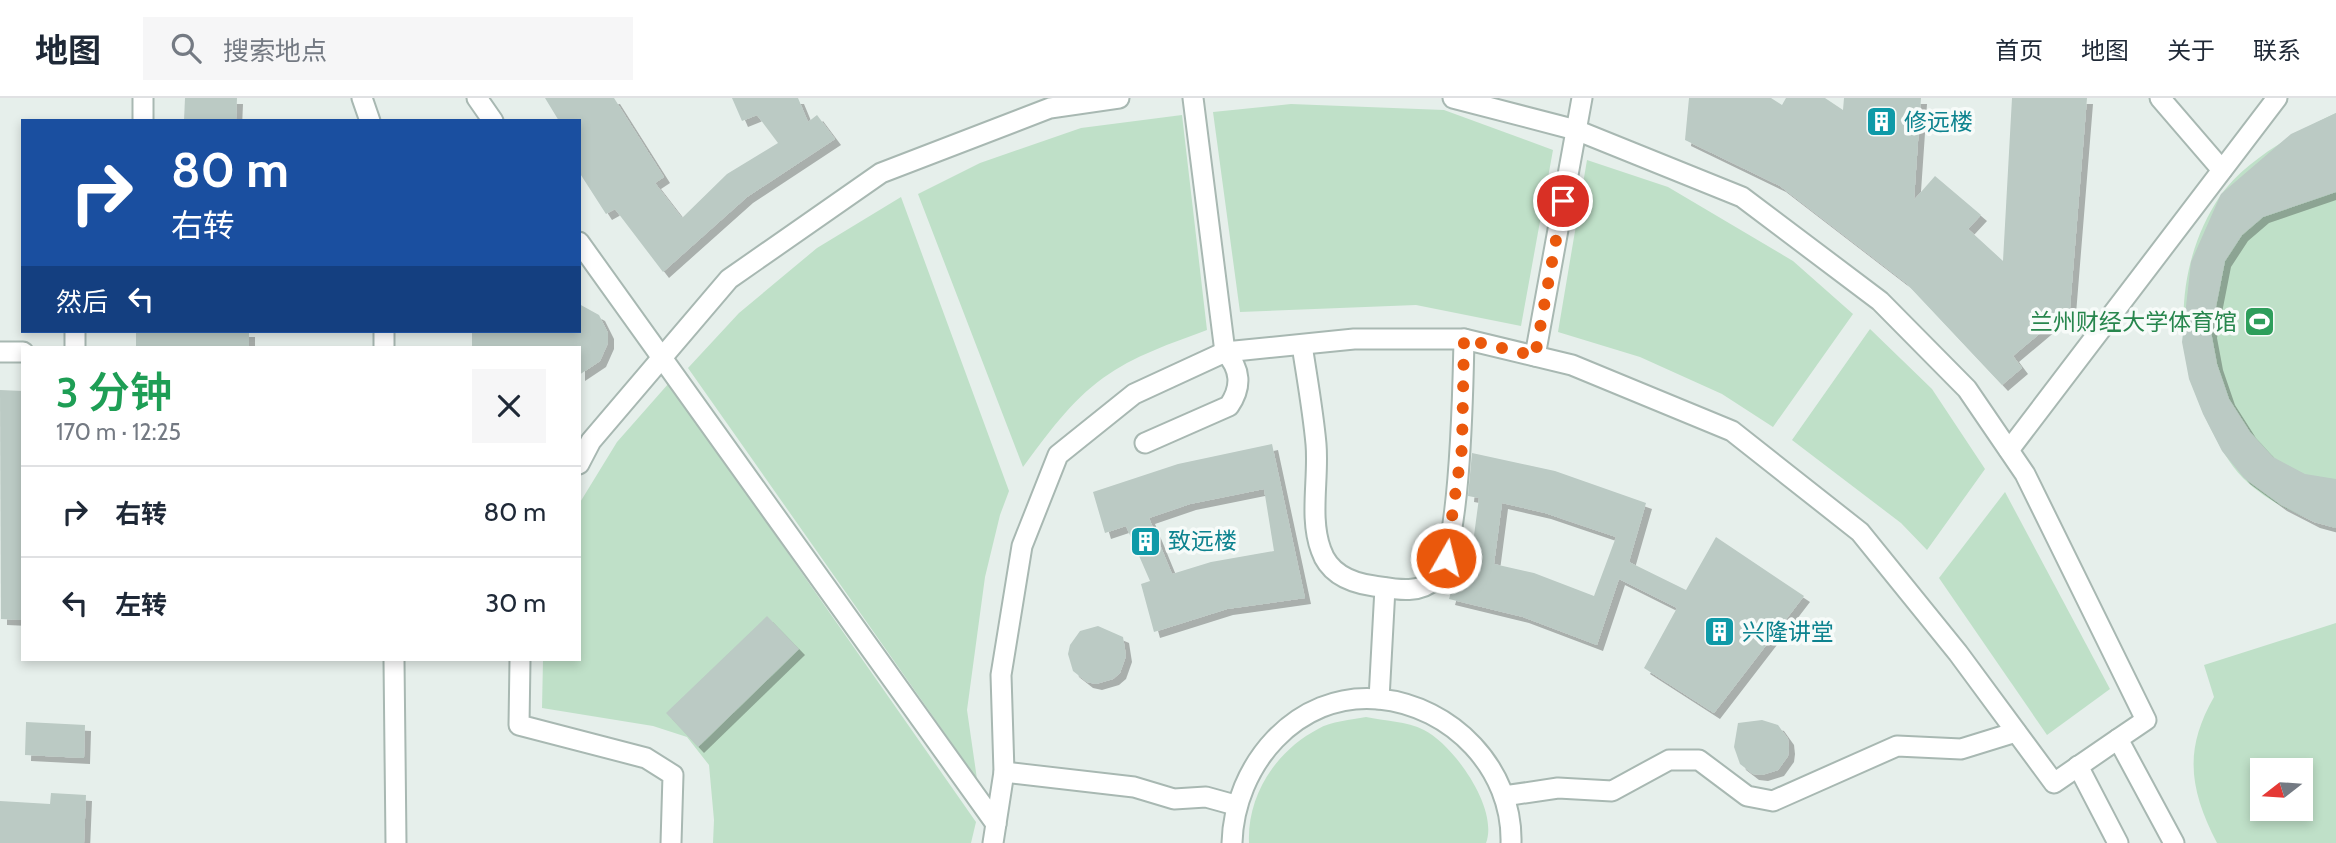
<!DOCTYPE html>
<html lang="zh">
<meta charset="utf-8">
<style>
body{margin:0;font-family:Cabin,"Noto Sans SC",sans-serif;background:#f6f6f7;color:#1f2937;height:100vh;display:flex;flex-direction:column;font-size:26px;white-space:nowrap}
*{box-sizing:border-box;margin:0}
p{font-size:23px;color:#747a83}
.icon{flex:none;width:38px;height:38px;fill:none;stroke:currentColor;stroke-width:2;stroke-linecap:round;stroke-linejoin:round}
.map{position:relative;flex:1;overflow:hidden}
.side{position:absolute;left:21px;top:248px;width:560px;height:315px;display:flex;flex-direction:column;background:#fff;border-radius:0px;box-shadow:0 4px 10px #0003}
.side>*{flex:none}
.hud{position:absolute;left:21px;top:21px;width:560px;height:214px;border-radius:0px;box-shadow:0 4px 10px #0003;background:#1a4fa0;color:#fff;overflow:hidden}
.needle{width:46px;rotate:253deg}
.tools{position:absolute;left:2250px;top:660px;display:grid;gap:14px}
.tools a{display:grid;place-items:center;width:63px;height:63px;border-radius:0px;background:#fff;box-shadow:0 4px 10px #0003;font-size:35px}
.pin{position:absolute;display:grid;place-items:center;width:60px;height:60px;color:#fff;margin:-30px;border:4px solid #fff;border-radius:50%;box-shadow:0 2px 7px #0007}
.me{position:absolute;width:77px;margin:-38px;rotate:8deg;stroke-linejoin:round;filter:drop-shadow(0 0 5px #0008)}
.turn{display:flex;align-items:center;gap:24px;height:147px;padding:0 35px;font-size:32px}
.turn .icon{width:91px;height:91px;stroke-width:2.5}
.turn b{display:block;font-size:49px;line-height:60px}
.then{display:flex;align-items:center;height:66px;padding:0 35px;background:#0003;gap:14px;font-size:26px}
.round{display:grid;place-items:center;flex:none;width:74px;height:74px;border-radius:0px;background:#f6f6f7}
.summary{display:flex;align-items:center;justify-content:space-between;height:119px;padding:0 35px}
h1{font-size:42px;font-weight:600;line-height:52px;color:#1e9e55}
ul{padding:0;list-style:none}
li{display:flex;align-items:center;gap:21px;height:91px;padding:0 35px;border-top:2px solid #e0e1e3}
li div{flex:1}
li b{display:block;font-size:26px}
li em{font-style:normal}
header{display:flex;align-items:center;gap:42px;box-sizing:border-box;height:98px;padding:0 35px;background:#fff;border-bottom:2px solid #e0e1e3}
header strong{font-size:33px}
nav{display:flex;gap:38px;margin-inline-start:auto;font-size:24px}
.search{width:490px;height:63px;background:#f6f6f7;display:flex;align-items:center;gap:18px;box-sizing:border-box;padding:0 24px;border-radius:0px;color:#747a83;font-size:26px}
.map>svg:first-child{display:block}
</style>
<header>
<strong>地图</strong>
<div class="search"><svg class="icon" aria-label="search" viewBox="0 0 24 24"><circle cx="10" cy="10" r="6"/><path d="M15 15l6 6"/></svg>搜索地点</div>
<nav><a>首页</a><a>地图</a><a>关于</a><a>联系</a></nav>
</header>
<div class="map">
<svg width="2336" height="745" viewBox="0 0 2336 745">
<defs>
<filter id="shadow"><feDropShadow dx="6" dy="6" stdDeviation="0" flood-color="#0004"/></filter>
</defs>
<rect width="100%" height="100%" fill="#e6efeb"/>
<g fill="#bfe0c8" fill-rule="evenodd">
<path d="M1291 6 1444 12 1553 52 1521 228 1416 207 1240 214 1213 14Z"/>
<path d="M2336 15V430C2304 421 2267 404 2243 380 2229 366 2220 348 2211 331 2173 258 2173 169 2220 98 2245 62 2298 33 2336 15Z"/>
<path d="M1182 17 1207 232C1172 245 1133 258 1103 280 1071 303 1046 338 1023 369L918 96 980 65 1081 30Z"/>
<path d="M1587 62 1668 89 1793 163 1853 216 1773 329 1722 296 1640 259 1558 234Z"/>
<path d="M901 99 1009 393 1000 417 985 479 967 612 977 681 688 270 739 215 817 150Z"/>
<path d="M1870 231 1932 291 1985 371 1927 452 1901 425 1792 342Z"/>
<path d="M669 285 976 724 971 745H713L714 722 709 667 687 639 653 628 542 610 543 562H579V406L617 344Z"/>
<path d="M2005 394 2110 591 2047 637 1939 480Z"/>
<path d="M2336 525V745H2217C2190 692 2183 653 2214 599L2204 567ZM2263 672H2301V710H2263Z"/>
<path d="M1366 619C1384 623 1407 623 1424 632 1454 647 1499 711 1486 745H1249C1247 697 1276 653 1318 631 1331 623 1351 622 1366 619Z"/>
</g>
<g fill="#bbcac4" fill-rule="evenodd" filter="url(#shadow)">
<path d="M185 0H237L236 23H184Z"/>
<path d="M545 0H614L664 79 655 85 682 120 727 76 778 45 757 17 742 23 732 0H798L808 24 817 17 835 41 747 99 663 174 615 111 606 116 579 74V23H559Z"/>
<path d="M1689 0H1771L1782 7 1786 0H1825L1843 12 1844 0H1921L1914 102 1935 78 1981 117 1968 131 2003 163 2012 0H2087L2070 210 2013 258 2022 270 2002 287 1906 185 1780 88 1685 42Z"/>
<path d="M2336 15V94L2263 119 2242 137 2225 163 2211 234 2217 266 2229 301 2250 334 2273 359 2305 376 2336 381V430L2314 424 2281 407 2244 380 2222 353 2203 316 2189 281 2182 244 2191 164 2221 96 2291 36Z"/>
<path d="M579 206 599 217 608 235V245L600 263 579 277V250H472V233H579Z"/>
<rect x="136" y="233" width="113" height="17"/>
<path d="M0 292 23 293V522L1 521Z"/>
<path d="M1272 346 1305 500 1227 511 1154 534 1141 486 1150 483 1126 428 1105 435 1093 394 1178 366ZM1264 391 1274 453 1211 464 1172 476 1149 420 1190 406Z"/>
<path d="M1472 355 1555 373 1646 405 1629 464 1686 492 1716 439 1804 498 1714 615 1644 570 1677 510 1619 481 1597 547 1523 519 1449 501 1462 458 1471 460 1479 400 1468 398ZM1502 405 1545 415 1616 439 1594 498 1534 475 1494 466Z"/>
<path d="M767 518 799 551 698 649 666 615Z"/>
<path d="M1098 528 1123 539 1126 558 1120 575 1113 581 1096 586 1087 584 1073 573 1068 556 1070 547 1080 533Z"/>
<path d="M1762 622 1778 627 1788 641 1789 650 1788 658 1778 672 1762 677 1753 676 1740 666 1734 649 1738 625Z"/>
<path d="M26 624 85 627 84 660 25 657Z"/>
<path d="M51 695 86 697 84 745H0V703L50 706Z"/>
</g>
<g fill="none" stroke-linecap="round" stroke-linejoin="round">
<defs>
<g id="minor">
<path d="M362 0 370 23"/>
<path d="M477 0 493 23"/>
<path d="M1453 0 1576 32 1742 99 1880 203 1967 291 2025 376 2146 622 2118 641 2174 745"/>
<path d="M2160 0 2222 72"/>
<path d="M143 23V0"/>
<path d="M579 144 996 726"/>
<path d="M384 233V250"/>
<path d="M1302 247C1307 280 1313 313 1316 346 1319 380 1309 420 1321 452 1329 476 1351 485 1374 488 1394 491 1419 497 1435 481 1461 456 1463 284 1464 241"/>
<path d="M75 250V233"/>
<path d="M0 254H23"/>
<path d="M1535 258 1582 0"/>
<path d="M1145 345 1229 308C1242 289 1241 271 1225 254L1193 0"/>
<path d="M2009 352 2277 0"/>
<path d="M579 366 591 343 729 181 881 75 1050 10 1119 0"/>
<path d="M394 562 396 745"/>
<path d="M520 562 519 627 646 660 673 677 671 745"/>
<path d="M1379 601 1385 490"/>
<path d="M2078 668 2118 745"/>
<path d="M1004 674 1134 689 1174 701 1206 699 1235 707"/>
<path d="M1504 698 1558 690 1612 693 1669 662H1699L1747 698 1773 703 1897 648 1961 651 2016 634"/>
<path d="M993 745 1004 674 1001 577 1022 448 1058 357 1134 296 1225 254 1354 241H1464L1572 267 1732 333 1860 434 1958 555 2054 685 2118 641"/>
<path d="M1232 745C1234 668 1296 593 1379 601 1452 608 1513 671 1511 745"/>
</g>
</defs>
<use href="#minor" stroke="#a8b8b2" stroke-width="23"/>
<use href="#minor" stroke="#fff" stroke-width="19"/>
</g>
<g fill="none" stroke-linecap="round" stroke-linejoin="round">
<path stroke="#ea580c" stroke-width="12" stroke-dasharray="0 21.6" d="M1446 460 1462 350 1464 241 1535 258 1563 103"/>
</g>
<defs>
<symbol id="building-square" viewBox="-11 -11 22 22"><rect x="-9" y="-9" width="18" height="18" rx="4" fill="#0f9aa8" stroke="#f7fbf9"/><path d="M-4-6H4V6H1V3H-1V6H-4ZM-2.5-4.3h1.7v1.8h-1.7ZM.8-4.3h1.7v1.8H.8ZM-2.5-1h1.7V.8h-1.7ZM.8-1h1.7V.8H.8Z" fill="#fff"/></symbol>
<symbol id="stadium-square" viewBox="-11 -11 22 22"><rect x="-9" y="-9" width="18" height="18" rx="4" fill="#2e9e5b" stroke="#f7fbf9"/><path d="M0-5a6.5 5 0 1 0 0 10a6.5 5 0 1 0 0-10ZM-3.5-1.8h7v3.6h-7Z" fill="#fff"/></symbol>
</defs>
<g fill-rule="evenodd">
<use href="#building-square" x="1864" y="6" width="35" height="35"/>
<use href="#stadium-square" x="2242" y="206" width="35" height="35"/>
<use href="#building-square" x="1128" y="426" width="35" height="35"/>
<use href="#building-square" x="1702" y="516" width="35" height="35"/>
</g>
<g text-anchor="middle" stroke-width="7" stroke-linejoin="round" paint-order="stroke">
<g font-size="23" fill="#0d838f" stroke="#f7fbf9" text-anchor="start">
<text x="1904" y="32">修远楼</text>
<text x="1168" y="451">致远楼</text>
<text x="1742" y="542">兴隆讲堂</text>
</g>
<g font-size="23" fill="#27864d" stroke="#f7fbf9" text-anchor="end">
<text x="2237" y="232">兰州财经大学体育馆</text>
</g>
</g>
</svg>
<div class="tools">
<a><svg class="needle" viewBox="-14 -14 28 28"><path d="M0-13l5 13h-10z" fill="#e53935"/><path d="M0 13l5-13h-10z" fill="#747a83"/></svg></a>
</div>
<div class="pin" style="left:1563px;top:103px;background:#d93025"><svg class="icon" aria-label="arrive" viewBox="0 0 24 24"><path d="M6 21V4h12l-3 4 3 4H6"/></svg></div>
<svg class="me" style="left:1446px;top:460px" viewBox="-20 -20 40 40"><circle r="17" fill="#ea580c" stroke="#fff" stroke-width="3"/><path d="M0-11L8 9 0 5-8 9z" fill="#fff"/></svg>
<div class="hud">
<div class="turn"><svg class="icon" aria-label="right" viewBox="0 0 24 24"><path d="M7 20v-9h11M14 6l5 5-5 5"/></svg><div><b>80 m</b>右转</div></div>
<div class="then">然后<svg class="icon" aria-label="left" viewBox="0 0 24 24"><path d="M17 20v-9H6M10 6l-5 5 5 5"/></svg></div>
</div>
<section class="side">
<div class="summary"><div><h1>3 分钟</h1><p>170 m · 12:25</p></div><a class="round"><svg class="icon" aria-label="close" viewBox="0 0 24 24"><path d="M6 6l12 12M18 6L6 18"/></svg></a></div>
<ul>
<li><svg class="icon" aria-label="right" viewBox="0 0 24 24"><path d="M7 20v-9h11M14 6l5 5-5 5"/></svg><div><b>右转</b></div><em>80 m</em></li>
<li><svg class="icon" aria-label="left" viewBox="0 0 24 24"><path d="M17 20v-9H6M10 6l-5 5 5 5"/></svg><div><b>左转</b></div><em>30 m</em></li>
</ul>
</section>
</div>
